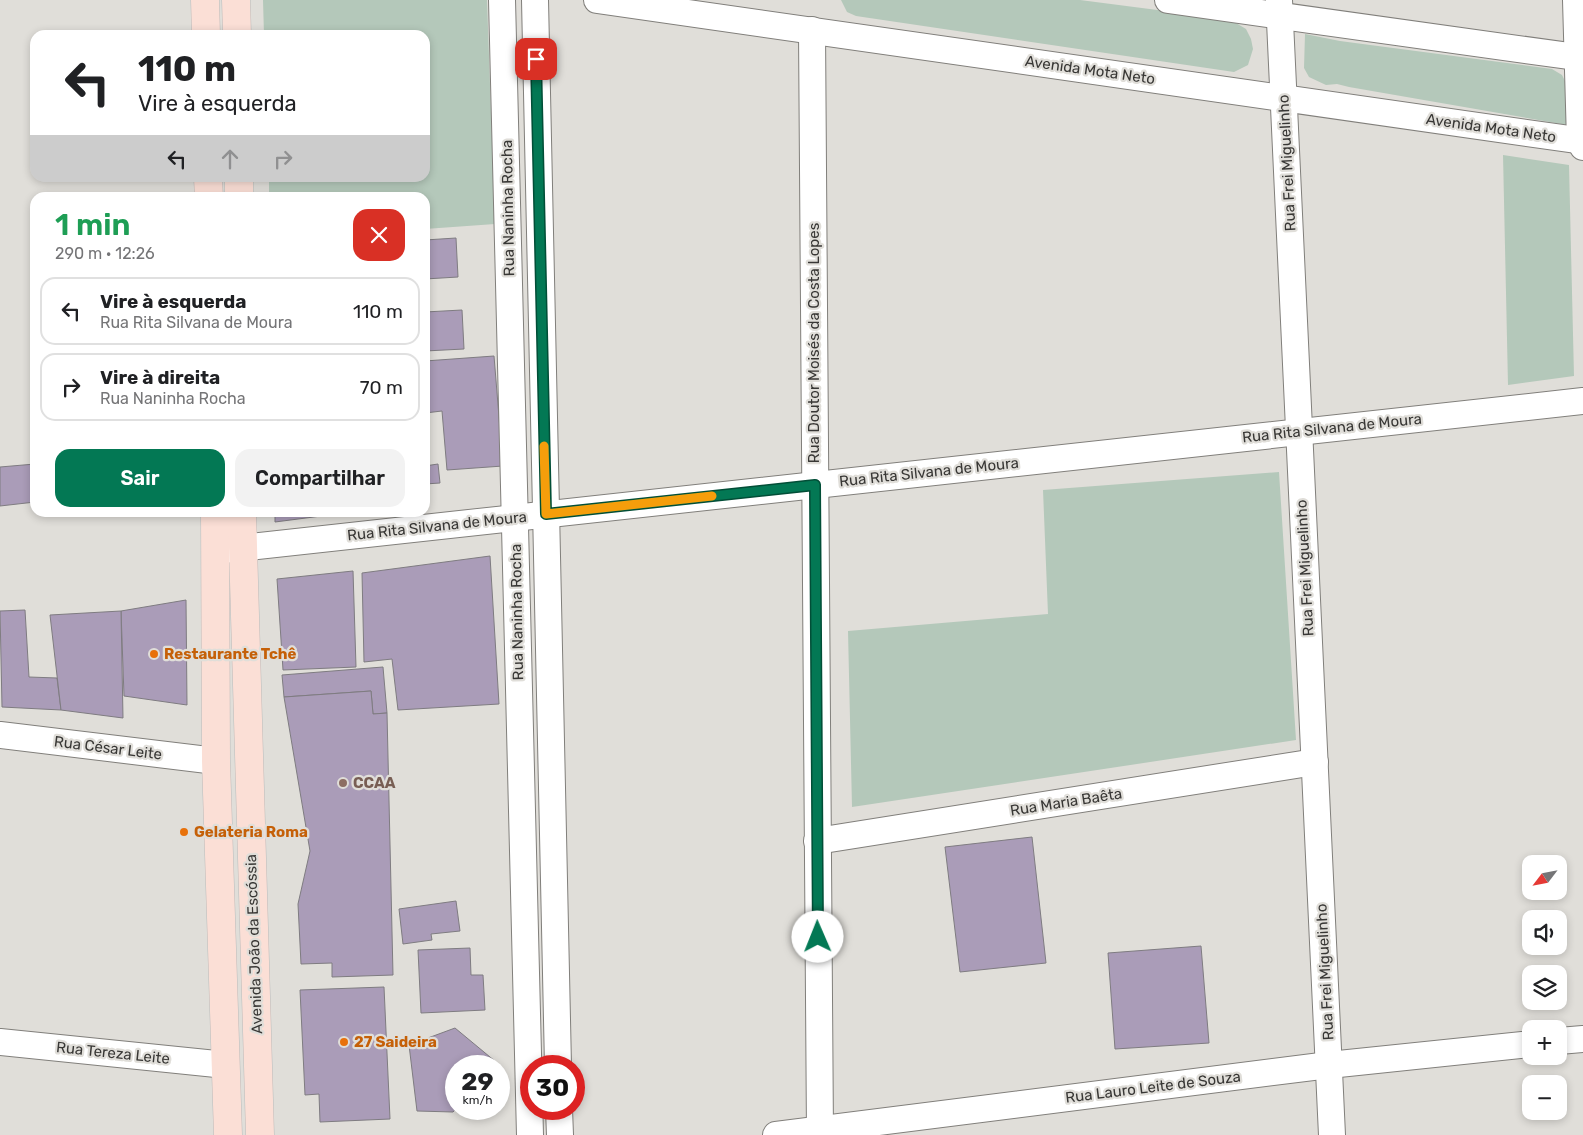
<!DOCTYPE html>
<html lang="pt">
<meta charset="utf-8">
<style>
body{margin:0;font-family:Rubik,sans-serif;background:#f2f2f2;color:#202124;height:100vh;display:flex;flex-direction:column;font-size:19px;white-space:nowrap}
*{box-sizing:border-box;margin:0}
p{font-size:16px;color:#757577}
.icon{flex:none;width:28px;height:28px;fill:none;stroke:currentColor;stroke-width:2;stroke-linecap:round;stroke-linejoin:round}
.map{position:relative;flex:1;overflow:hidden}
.side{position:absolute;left:30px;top:192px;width:400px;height:325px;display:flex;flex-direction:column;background:#fff;border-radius:15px;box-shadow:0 2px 8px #0003}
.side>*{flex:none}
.hud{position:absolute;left:30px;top:30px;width:400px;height:152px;border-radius:15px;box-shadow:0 2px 8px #0003;background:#fff;color:#202124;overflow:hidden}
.needle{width:32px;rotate:238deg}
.fabs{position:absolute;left:1522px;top:855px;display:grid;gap:10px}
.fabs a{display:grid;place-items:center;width:45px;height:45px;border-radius:10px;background:#fff;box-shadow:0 2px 8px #0003;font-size:25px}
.speed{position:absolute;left:445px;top:1055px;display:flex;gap:10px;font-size:25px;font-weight:700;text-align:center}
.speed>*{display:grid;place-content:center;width:65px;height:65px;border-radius:50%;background:#fff;box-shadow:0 2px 8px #0003;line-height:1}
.speed small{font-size:12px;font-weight:400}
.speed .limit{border:8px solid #d22;background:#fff;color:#111}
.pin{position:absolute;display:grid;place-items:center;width:42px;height:42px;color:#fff;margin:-21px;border-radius:10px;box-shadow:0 2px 8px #0006}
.me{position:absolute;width:55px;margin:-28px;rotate:359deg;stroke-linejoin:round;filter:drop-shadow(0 0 4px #0008)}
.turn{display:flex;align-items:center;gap:18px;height:105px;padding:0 25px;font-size:22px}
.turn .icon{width:65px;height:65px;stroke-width:2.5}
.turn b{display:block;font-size:35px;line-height:42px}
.lanes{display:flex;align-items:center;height:48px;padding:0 25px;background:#0003;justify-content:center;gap:25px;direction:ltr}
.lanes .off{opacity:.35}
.round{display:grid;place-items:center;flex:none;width:52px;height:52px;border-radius:15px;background:#f2f2f2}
.overview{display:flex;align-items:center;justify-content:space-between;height:85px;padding:0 25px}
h1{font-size:30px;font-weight:600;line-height:38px;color:#1e9e55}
.cta{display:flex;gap:10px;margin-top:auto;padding:10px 25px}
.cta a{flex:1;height:58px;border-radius:15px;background:#037854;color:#fff;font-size:20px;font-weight:600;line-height:58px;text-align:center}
.cta a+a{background:#f2f2f2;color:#202124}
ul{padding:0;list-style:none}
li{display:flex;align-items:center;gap:15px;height:68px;margin:0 10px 8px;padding:0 15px;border:2px solid #e0e0e0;border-radius:15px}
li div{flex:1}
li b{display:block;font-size:19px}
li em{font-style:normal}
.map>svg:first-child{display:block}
</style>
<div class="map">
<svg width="1583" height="1135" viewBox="0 0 1583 1135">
<rect width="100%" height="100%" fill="#e0ded9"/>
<g fill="#b4c8ba">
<path d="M263 0H487L495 224 425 229V198L269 197V178H425V35H264Z"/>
<path d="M841 0H1080L1196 15 1236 23 1246 29 1251 39 1253 49 1248 65 1234 72 856 16 847 12Z"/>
<path d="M1305 34 1340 41 1552 69 1562 75 1568 87 1567 125 1349 87 1337 84 1326 85 1309 77 1304 68Z"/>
<path d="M1503 155 1569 165 1574 376 1508 385Z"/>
<path d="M1279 472 1296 740 852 807 848 631 1048 614 1043 490Z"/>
</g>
<g fill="#aa9cb8" stroke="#7f7c81">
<path d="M456 238 458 277 425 279V240Z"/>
<path d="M462 310 464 349 425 351V312Z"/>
<path d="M494 356 503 466 447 470 442 411 425 413V361Z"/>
<path d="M35 464V502L0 506V467Z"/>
<path d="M438 464 440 483 425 484V466Z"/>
<path d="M275 512H352L275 522Z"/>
<path d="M490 556 499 704 398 710 392 659 364 662 362 573Z"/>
<path d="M353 571 356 667 283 670 277 579Z"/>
<path d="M186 600 187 705 124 696 121 611Z"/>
<path d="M25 610 29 677 57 678 61 710 2 707 0 611Z"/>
<path d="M121 611 123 718 61 710 50 615Z"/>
<path d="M383 667 387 713 373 714 371 691 284 697 282 675Z"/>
<path d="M371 691 373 714 387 713 393 975 332 977V963L301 964 298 904 310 851 284 697Z"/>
<path d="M1032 837 1046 963 960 972 945 847Z"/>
<path d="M456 901 460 931 431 934 432 940 403 944 399 909Z"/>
<path d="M1201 946 1209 1043 1115 1049 1108 953Z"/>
<path d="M470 948 471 975H483L485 1010 421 1013 418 950Z"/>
<path d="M384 987 390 1119 320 1122 319 1094 305 1095 300 990Z"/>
<path d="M455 1028 496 1062 493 1066H456V1109L453 1112 417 1111 409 1045Z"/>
</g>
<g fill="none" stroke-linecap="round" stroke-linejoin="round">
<defs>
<g id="minor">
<path d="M502 0 530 1135"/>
<path d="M535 0 558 1066"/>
<path d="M597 0 1583 141"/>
<path d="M1168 0 1583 58"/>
<path d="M1279 0 1332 1135"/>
<path d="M1576 0 1580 141 1583 147"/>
<path d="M812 30 820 1135"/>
<path d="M222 550 1583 401"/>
<path d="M0 735 216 761"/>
<path d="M817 841 1315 762"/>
<path d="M1559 1041 1583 1039"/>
<path d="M0 1042 226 1065"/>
<path d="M559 1109 560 1135"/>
<path d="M776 1135 1329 1065 1531 1044"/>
</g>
<g id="major">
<path d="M205 0 206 35"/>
<path d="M236 0 237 35"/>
<path d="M208 178 209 198"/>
<path d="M239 178V198"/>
<path d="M215 512 216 761 228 1135"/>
<path d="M242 512 260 1135"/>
</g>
</defs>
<use href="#minor" stroke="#817f7b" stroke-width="28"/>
<use href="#major" stroke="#bbbbba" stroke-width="29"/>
<use href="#minor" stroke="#fff" stroke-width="26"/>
<use href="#major" stroke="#fbdfd6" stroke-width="28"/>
</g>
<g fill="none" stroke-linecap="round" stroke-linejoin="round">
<defs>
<path id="route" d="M536 59 546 514 815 485 818 937"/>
</defs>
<use href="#route" stroke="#024e37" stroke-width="12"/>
<use href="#route" stroke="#037854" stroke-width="9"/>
<path stroke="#f59e0b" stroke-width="9" d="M544 446 546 514 712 496"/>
</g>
<g fill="#e8710a" stroke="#e0ded9" stroke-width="2">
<circle cx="154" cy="654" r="5"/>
<circle cx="184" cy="832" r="5"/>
<circle cx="344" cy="1042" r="5"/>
</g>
<circle fill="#8d6e63" stroke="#e0ded9" stroke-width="2" cx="343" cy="783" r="5"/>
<g text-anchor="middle" stroke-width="4.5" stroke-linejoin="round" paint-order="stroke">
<g font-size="15" fill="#383735" stroke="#e0ded9">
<text transform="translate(1090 70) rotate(8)" y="5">Avenida Mota Neto</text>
<text transform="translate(1491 128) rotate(8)" y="5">Avenida Mota Neto</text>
<text transform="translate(1287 163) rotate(-93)" y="5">Rua Frei Miguelinho</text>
<text transform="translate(508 208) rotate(-91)" y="5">Rua Naninha Rocha</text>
<text transform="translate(814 343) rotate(-90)" y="5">Rua Doutor Moisés da Costa Lopes</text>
<text transform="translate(1332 428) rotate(-6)" y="5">Rua Rita Silvana de Moura</text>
<text transform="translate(929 472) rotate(-6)" y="5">Rua Rita Silvana de Moura</text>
<text transform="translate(437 526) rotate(-6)" y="5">Rua Rita Silvana de Moura</text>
<text transform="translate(1305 568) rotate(-93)" y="5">Rua Frei Miguelinho</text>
<text transform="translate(517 612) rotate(-91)" y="5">Rua Naninha Rocha</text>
<text transform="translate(108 748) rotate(7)" y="5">Rua César Leite</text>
<text transform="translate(1066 802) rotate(-9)" y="5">Rua Maria Baêta</text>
<text transform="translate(254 944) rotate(-92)" y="5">Avenida João da Escóssia</text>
<text transform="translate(1325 972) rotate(-93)" y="5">Rua Frei Miguelinho</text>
<text transform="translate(113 1053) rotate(6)" y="5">Rua Tereza Leite</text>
<text transform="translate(1153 1087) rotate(-7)" y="5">Rua Lauro Leite de Souza</text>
</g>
<g font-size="15" font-weight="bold" fill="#c56008" stroke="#e0ded9" text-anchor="start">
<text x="164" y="659">Restaurante Tchê</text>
<text x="194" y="837">Gelateria Roma</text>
<text x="354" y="1047">27 Saideira</text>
</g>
<g font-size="15" font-weight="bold" fill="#785e54" stroke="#e0ded9" text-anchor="start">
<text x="353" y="788">CCAA</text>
</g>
</g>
</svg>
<div class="fabs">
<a><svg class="needle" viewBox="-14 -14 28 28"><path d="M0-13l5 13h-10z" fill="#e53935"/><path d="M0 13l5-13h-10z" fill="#757577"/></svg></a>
<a><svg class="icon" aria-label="sound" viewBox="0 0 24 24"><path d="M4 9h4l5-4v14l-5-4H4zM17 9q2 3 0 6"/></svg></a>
<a><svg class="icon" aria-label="layers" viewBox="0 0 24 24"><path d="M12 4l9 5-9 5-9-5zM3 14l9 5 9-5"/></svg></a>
<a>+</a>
<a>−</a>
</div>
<div class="speed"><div>29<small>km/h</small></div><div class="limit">30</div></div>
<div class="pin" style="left:536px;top:59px;background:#d93025"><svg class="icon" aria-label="arrive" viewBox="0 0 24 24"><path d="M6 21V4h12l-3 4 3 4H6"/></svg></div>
<svg class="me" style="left:818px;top:937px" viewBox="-20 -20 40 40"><circle r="19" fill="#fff"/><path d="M0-13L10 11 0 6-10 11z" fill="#037854"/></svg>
<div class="hud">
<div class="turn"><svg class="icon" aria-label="left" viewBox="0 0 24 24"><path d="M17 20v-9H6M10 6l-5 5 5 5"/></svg><div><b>110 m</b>Vire à esquerda</div></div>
<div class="lanes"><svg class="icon" aria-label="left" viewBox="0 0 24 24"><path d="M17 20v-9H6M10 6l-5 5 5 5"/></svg><svg class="icon off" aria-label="ahead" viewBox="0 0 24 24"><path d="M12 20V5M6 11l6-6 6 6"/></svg><svg class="icon off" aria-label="right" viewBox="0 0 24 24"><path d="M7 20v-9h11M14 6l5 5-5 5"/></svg></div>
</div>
<section class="side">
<div class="overview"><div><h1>1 min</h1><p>290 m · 12:26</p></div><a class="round" style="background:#d93025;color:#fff"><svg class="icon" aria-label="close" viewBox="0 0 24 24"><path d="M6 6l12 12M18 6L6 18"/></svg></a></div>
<ul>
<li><svg class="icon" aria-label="left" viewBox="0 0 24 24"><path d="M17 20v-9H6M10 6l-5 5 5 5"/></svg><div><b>Vire à esquerda</b><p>Rua Rita Silvana de Moura</p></div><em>110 m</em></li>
<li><svg class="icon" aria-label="right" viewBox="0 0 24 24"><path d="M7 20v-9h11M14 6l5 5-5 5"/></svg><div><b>Vire à direita</b><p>Rua Naninha Rocha</p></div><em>70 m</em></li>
</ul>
<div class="cta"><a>Sair</a><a>Compartilhar</a></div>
</section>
</div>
